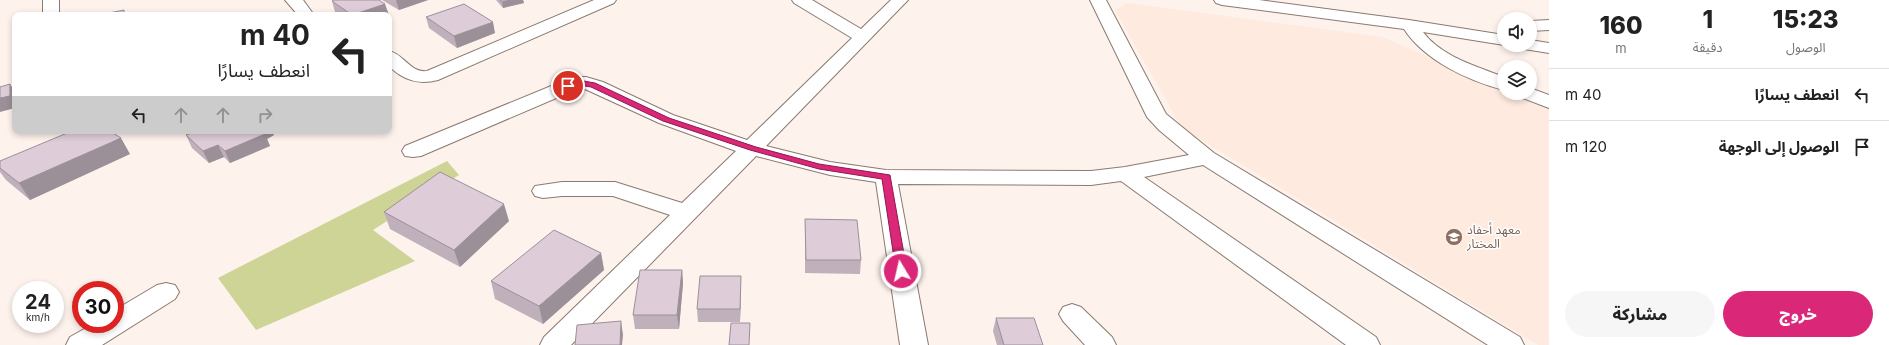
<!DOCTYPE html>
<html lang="ar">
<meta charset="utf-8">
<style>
body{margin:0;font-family:Inter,"Noto Sans Arabic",sans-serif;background:#f6f6f6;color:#222;direction:rtl;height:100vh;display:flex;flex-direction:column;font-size:15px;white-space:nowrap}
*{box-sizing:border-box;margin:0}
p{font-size:13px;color:#767676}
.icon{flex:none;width:22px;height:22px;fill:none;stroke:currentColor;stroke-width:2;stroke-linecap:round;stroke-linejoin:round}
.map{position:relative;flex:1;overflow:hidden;direction:ltr}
.panel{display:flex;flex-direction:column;background:#fff;width:340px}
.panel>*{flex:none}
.hud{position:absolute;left:12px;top:12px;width:380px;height:122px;border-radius:8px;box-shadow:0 2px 6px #0003;direction:rtl;background:#fff;color:#222;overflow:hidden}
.tools{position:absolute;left:1497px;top:12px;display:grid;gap:8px}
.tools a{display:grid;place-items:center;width:40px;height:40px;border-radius:50%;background:#fff;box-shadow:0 2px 6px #0003;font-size:20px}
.speed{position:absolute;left:12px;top:281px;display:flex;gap:8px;font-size:20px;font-weight:700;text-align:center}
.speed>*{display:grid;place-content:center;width:52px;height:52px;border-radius:50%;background:#fff;box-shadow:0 2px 6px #0003;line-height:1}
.speed small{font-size:10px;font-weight:400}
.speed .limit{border:6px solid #d22;background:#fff;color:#111}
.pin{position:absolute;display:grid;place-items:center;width:34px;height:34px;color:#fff;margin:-17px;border:2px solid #fff;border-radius:50%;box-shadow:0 1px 4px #0007}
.me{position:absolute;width:44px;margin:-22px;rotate:351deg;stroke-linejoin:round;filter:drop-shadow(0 0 3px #0008)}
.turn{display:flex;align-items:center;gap:14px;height:84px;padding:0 16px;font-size:18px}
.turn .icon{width:52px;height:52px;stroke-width:2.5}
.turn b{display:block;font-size:28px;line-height:34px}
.lanes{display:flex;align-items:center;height:38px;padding:0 16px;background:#0003;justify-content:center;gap:20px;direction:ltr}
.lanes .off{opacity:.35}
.eta{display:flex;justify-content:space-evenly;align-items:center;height:68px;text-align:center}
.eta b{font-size:24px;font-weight:800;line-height:28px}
.button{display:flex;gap:8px;margin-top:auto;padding:8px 16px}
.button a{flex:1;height:46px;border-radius:24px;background:#db2777;color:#fff;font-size:16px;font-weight:800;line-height:46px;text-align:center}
.button a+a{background:#f6f6f6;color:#222}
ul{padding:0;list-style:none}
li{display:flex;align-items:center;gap:12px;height:52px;padding:0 16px;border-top:1px solid #e0e0e0}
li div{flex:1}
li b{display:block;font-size:15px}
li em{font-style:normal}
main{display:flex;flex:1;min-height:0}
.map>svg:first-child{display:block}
</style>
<main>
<section class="panel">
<div class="eta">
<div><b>15:23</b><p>الوصول</p></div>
<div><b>1</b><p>دقيقة</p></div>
<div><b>160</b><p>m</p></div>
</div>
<ul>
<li><svg class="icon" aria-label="left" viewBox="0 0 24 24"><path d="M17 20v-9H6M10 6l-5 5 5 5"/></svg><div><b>انعطف يسارًا</b></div><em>40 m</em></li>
<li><svg class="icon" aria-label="arrive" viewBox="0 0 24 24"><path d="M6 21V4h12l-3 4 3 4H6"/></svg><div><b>الوصول إلى الوجهة</b></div><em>120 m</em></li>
</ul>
<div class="button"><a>خروج</a><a>مشاركة</a></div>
</section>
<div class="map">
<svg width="1549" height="345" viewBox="0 0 1549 345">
<rect width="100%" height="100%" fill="#fdf2ec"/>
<path fill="#feeade" d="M1127 3 1382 37 1504 89V93H1513L1549 108V345H1538L1182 128 1115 10Z"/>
<path fill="#ced496" d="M447 161 459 175 373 230 415 261 256 330 218 278Z"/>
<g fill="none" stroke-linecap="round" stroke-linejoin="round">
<defs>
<g id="street">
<rect x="43" y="0" width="16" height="15"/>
<path d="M285 0H303L314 15H298Z"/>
<path d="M594 0H616L614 3 438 80C418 85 403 80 389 66V51C404 54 410 73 427 71Z"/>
<path d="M792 0H812L861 29 891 0H908L766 146 830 162 886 170 1091 171 1125 167 1189 155 1159 130 1147 117 1090 0H1106L1166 114 1214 153 1520 337 1524 345H1488L1203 165 1144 177 1376 337 1380 345H1346L1121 181 1091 185 898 184 928 345H900L876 182 830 175 756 156 571 345H540L544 337 670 215 613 196H562L543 198 535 196 532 191 535 186 562 182H615L682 203 736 151 659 123 585 89 575 90 421 156 413 157 405 156 402 151 405 146 561 82 578 77H586L603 82 673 115 747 140 852 38 794 3Z"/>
<path d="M1214 0H1259L1409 20 1504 35V45L1423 32C1442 57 1476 66 1504 77V90C1468 81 1424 60 1404 29L1222 5 1216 3Z"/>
<path d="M1549 20V30L1530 31V21Z"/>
<path d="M1530 40 1549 43V53L1524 49 1521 45H1530Z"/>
<path d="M1530 88 1549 95V108L1520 97 1517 93H1530Z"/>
<path d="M166 283 175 285 179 292 175 299 102 345H66L70 337 93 324H115V310L157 285Z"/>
<path d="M1072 304 1081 307 1112 337 1116 345H1085L1063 321 1059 314 1063 307Z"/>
</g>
</defs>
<use href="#street" stroke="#8a7a71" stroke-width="2"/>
<use href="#street" fill="#fff" fill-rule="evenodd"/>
</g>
<g fill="#bfb0bb">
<path d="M382 0H428L399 10Z"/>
<path d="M496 0H523L524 3 503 8Z"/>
<path d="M332 1 389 15H340L335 12Z"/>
<path d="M426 17 495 33 457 48 429 28Z"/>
<path d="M197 131H272L274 135 267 139 270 146 230 163 224 157 209 163 192 148 186 135Z"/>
<path d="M130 154 30 200 6 180 0 172V161Z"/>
<path d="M384 212 509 221 460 267 390 229Z"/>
<path d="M805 219 861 260 860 274 805 273Z"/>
<path d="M601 253 604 270 543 324 495 299 491 281Z"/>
<path d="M682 270 683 283 679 329H635L633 315Z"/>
<path d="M741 276V289L740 322H698L697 309Z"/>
<path d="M996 318 1043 345H997L993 331Z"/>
</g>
<g fill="#9b9098">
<path d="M396 0H428L399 10Z"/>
<path d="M511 0H523L524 3 503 8 502 2Z"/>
<path d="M385 4 389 15H352Z"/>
<path d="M493 22 495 33 457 48 454 36Z"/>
<path d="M10 84 15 92V108L0 112V98Z"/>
<path d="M259 131H272L274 135 267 139 270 146 230 163 225 151Z"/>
<path d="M121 138 130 154 30 200 19 183Z"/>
<path d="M218 145 224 157 209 163 203 151Z"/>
<path d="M504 204 509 221 460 267 454 250Z"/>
<path d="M601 253 604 270 543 324 539 306Z"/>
<path d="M682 270 683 283 679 329 677 315Z"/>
<path d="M741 276V289L740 322V309Z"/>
<path d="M621 321 623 335 622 345H620Z"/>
</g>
<g fill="#decdd9" stroke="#9b9098">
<path d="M334 0H379L385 4 352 15 332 1Z"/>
<path d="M500 0H511L502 2Z"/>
<path d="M464 4 493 22 454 36 426 17Z"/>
<path d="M124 10V15H102L104 14Z"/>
<path d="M10 84V96L0 98V87Z"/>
<path d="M72 131H110L121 138 19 183 0 168V161Z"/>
<path d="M197 131H261L265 134 225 151 218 145 203 151 186 135Z"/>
<path d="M440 172 504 204 454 250 384 212Z"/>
<path d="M805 219 857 220 861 260H806Z"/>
<path d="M554 230 601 253 539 306 491 281Z"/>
<path d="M640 270H682L677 315H633Z"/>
<path d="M700 276H741L740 309H697Z"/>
<path d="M996 318H1034L1043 345H1004Z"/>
<path d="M621 321 620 345H575L577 325Z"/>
<path d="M731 323H750L749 345H729Z"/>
</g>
<path fill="#db2777" stroke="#8e194d" d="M578 80 595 83 669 118 756 147 819 164 890 175 907 271 901 275 896 271 882 179 819 169 750 150 663 121 591 87 579 85 568 88 564 86Z"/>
<defs>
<symbol id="university-disc" viewBox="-11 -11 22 22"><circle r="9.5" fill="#8d6e63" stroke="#fff"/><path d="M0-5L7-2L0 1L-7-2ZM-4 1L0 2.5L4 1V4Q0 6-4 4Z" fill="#fff"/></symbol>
</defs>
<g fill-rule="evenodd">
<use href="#university-disc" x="1444" y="227" width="20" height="20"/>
</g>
<g text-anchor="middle" stroke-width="3" stroke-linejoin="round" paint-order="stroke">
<g font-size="12" fill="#785e54" stroke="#fff" text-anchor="start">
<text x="1467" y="234">معهد أحفاد<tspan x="1467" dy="14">المختار</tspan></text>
</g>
</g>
</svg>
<div class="tools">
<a><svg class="icon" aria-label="sound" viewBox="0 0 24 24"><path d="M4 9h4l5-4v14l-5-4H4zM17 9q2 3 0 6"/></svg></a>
<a><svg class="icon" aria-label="layers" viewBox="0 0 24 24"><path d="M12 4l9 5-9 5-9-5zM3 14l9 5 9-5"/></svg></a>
</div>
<div class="speed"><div>24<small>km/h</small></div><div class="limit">30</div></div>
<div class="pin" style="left:568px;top:86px;background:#d93025"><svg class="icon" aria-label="arrive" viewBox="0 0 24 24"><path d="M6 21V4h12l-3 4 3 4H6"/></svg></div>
<svg class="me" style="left:901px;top:271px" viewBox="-20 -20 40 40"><circle r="17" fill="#db2777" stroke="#fff" stroke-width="3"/><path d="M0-11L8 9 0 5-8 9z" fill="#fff"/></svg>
<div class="hud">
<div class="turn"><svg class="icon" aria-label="left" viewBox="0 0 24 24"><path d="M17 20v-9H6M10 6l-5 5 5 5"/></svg><div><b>40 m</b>انعطف يسارًا</div></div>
<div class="lanes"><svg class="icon" aria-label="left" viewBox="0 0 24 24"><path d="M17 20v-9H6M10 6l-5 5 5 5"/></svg><svg class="icon off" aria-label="ahead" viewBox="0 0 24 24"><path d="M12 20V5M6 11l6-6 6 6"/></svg><svg class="icon off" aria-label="ahead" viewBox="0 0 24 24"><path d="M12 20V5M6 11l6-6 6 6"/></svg><svg class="icon off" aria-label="right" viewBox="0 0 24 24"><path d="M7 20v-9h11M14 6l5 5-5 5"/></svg></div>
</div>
</div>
</main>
